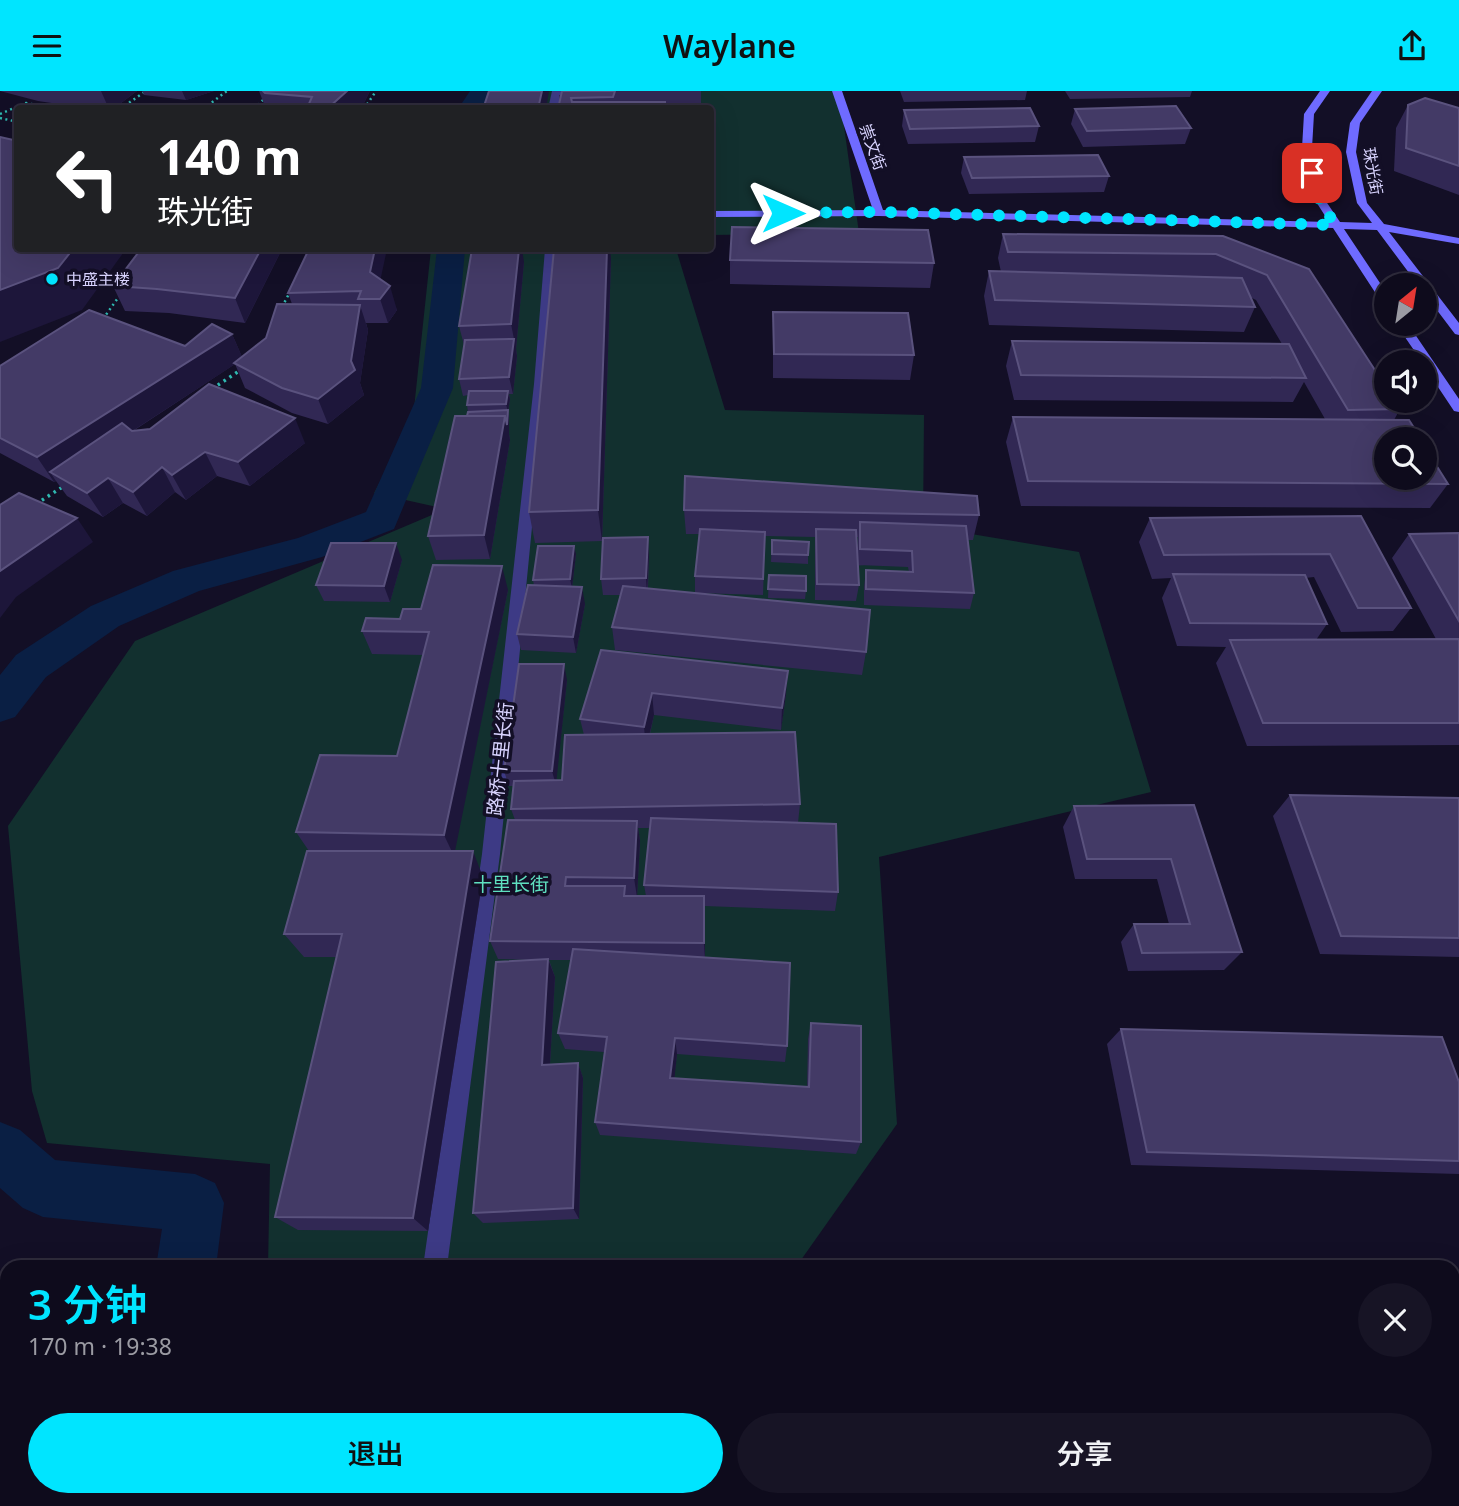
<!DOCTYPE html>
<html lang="zh">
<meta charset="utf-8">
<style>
body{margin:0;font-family:"Noto Sans","Noto Sans SC",sans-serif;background:#171425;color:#f1f3f6;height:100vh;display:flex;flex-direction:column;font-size:26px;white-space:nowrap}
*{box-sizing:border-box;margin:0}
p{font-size:23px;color:#9b9ba3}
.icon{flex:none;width:38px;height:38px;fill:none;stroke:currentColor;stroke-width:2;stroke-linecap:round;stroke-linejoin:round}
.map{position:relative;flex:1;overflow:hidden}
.side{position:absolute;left:0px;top:1169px;width:1460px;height:247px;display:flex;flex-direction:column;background:#0e0b1c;border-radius:21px 21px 0 0;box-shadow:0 7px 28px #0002,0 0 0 2px #2e2b3b}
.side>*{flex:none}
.guide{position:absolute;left:14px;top:14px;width:700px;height:147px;border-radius:7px;box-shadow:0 7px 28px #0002,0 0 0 2px #2e2b3b;background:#202124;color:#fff;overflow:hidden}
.needle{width:46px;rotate:30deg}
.buttons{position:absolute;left:1374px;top:182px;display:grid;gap:14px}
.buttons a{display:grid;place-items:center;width:63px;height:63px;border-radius:50%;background:#0e0b1c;box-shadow:0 7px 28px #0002,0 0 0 2px #2e2b3b;font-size:35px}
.pin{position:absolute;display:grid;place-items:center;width:60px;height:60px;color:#fff;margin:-30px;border-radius:14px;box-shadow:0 4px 10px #0006}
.me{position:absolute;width:77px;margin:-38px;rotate:90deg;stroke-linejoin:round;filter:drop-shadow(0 0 5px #0008)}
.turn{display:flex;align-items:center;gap:24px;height:147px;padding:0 28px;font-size:32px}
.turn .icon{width:91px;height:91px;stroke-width:2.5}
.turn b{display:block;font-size:49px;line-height:60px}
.round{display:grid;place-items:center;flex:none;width:74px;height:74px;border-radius:37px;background:#171425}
.summary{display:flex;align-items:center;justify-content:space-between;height:119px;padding:0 28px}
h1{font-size:42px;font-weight:600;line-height:52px;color:#00e5ff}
.primary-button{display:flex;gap:14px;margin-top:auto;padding:14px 28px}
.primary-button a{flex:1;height:80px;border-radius:42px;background:#00e5ff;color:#111;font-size:28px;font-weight:600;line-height:80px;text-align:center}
.primary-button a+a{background:#171425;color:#f1f3f6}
header{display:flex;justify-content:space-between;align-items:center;height:91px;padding:0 28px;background:#00e5ff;color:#111;font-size:32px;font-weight:600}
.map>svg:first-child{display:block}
</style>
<header><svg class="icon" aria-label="menu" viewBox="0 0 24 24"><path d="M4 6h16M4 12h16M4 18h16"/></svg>Waylane<svg class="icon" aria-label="share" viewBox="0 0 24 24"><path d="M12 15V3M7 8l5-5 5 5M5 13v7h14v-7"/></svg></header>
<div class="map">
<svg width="1459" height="1415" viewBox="0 0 1459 1415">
<rect width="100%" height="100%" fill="#130f26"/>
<g fill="#12302f">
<path d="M476 0H839L859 142 711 144 710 18H471Z"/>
<path d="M431 158H676L725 319 924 324 923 435 1079 461 1151 701 879 766 897 1033 796 1176H268L270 1073 47 1052 32 1000 8 735 135 550 446 418 374 402 413 327Z"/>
<rect x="262" y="1409" width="433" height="6"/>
</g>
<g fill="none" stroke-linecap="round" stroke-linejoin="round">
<g fill="#0a1f44" fill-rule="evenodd">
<path d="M470 0H494L483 18H458Z"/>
<path d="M437 158H465L453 297 394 438 322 466 199 500 119 535 46 586 15 626 0 631V584L16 564 91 515 173 480 298 447 366 421 421 297Z"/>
<path d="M0 1031 20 1039 55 1069 195 1083 215 1092 224 1112 216 1176H156L162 1138 43 1126 23 1117 0 1097Z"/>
<path d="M123 1409H189V1415H121Z"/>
</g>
<g stroke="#2fb8b0" stroke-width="2.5" stroke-dasharray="2 3.5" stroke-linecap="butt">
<path d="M125 14 176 18"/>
<path d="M120 18 146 0"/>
<path d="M203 18 227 0"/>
<path d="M254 18 272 0"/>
<path d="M364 18 376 0"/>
<path d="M0 23 26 12 56 18"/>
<path d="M0 27 18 31"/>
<path d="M282 216 291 199"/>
<path d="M103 228 120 204"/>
</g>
<g stroke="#2fb8b0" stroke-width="3.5" stroke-dasharray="2.5 4.5" stroke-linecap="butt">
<path d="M212 298 242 278"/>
<path d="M36 413 64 395"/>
</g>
<g fill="#3d3a85" fill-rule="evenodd">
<path d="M552 0H562L558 18H548Z"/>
<path d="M545 158H557L546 293 500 763 447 1176H423L482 763 534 293Z"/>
<path d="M385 1409H411L410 1415H384Z"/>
</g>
<rect fill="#3d3a85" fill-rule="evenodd" x="741" y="1409" width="26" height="6"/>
<g fill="#6f6bff" fill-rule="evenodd">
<path d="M832 0H842L883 119 1329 131 1313 106 1302 57 1304 23 1320 0H1330L1314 23 1312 57 1323 106 1340 131 1372 132 1357 112 1346 61 1350 32 1372 0H1382L1360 32 1356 61 1367 112 1384 133 1459 147V153L1389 141 1459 232V244L1455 243 1424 202V194H1418L1377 139 1344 138 1386 201V213L1382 212 1333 137 879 125 710 126V120L873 119Z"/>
<path d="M1396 233H1408L1459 308V321L1454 320 1424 275V271H1422Z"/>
<rect x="0" y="1198" width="7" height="24"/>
<path d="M1452 1253 1459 1254V1278L1452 1277Z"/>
</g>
</g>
<g fill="#312854" fill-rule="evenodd">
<path d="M0 0H137L113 18H92L38 10Z"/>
<path d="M142 0H214L186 9 144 4Z"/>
<path d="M259 0H370L363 14 359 18H267L264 13Z"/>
<path d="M600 0H701V18H558L560 12 559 4Z"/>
<path d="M900 0H1027L1025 9 904 11Z"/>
<path d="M1065 0H1192L1190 6 1070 8Z"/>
<path d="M1408 14 1459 17V104L1394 80 1396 37Z"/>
<path d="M1075 18 1191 37 1185 53 1083 56 1071 33Z"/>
<path d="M904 19 1039 35 1035 51 908 53 902 35Z"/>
<path d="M964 66 1109 85 1104 101 969 103 961 82Z"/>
<path d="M1003 143 1223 145 1309 178 1400 318 1394 329 1448 393 1430 417 1021 415 1006 351 1013 326 1325 328 1304 291 1293 311 1014 309 1006 275 1012 250 1282 253 1256 209 1250 206 1255 216 1244 241 989 234 984 205 989 180 1001 181 998 167Z"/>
<path d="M141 158H282L245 232 169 222 125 220 113 195Z"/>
<path d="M611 167 602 450 535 452 529 421Z"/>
<path d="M730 169 934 172 930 197 730 193Z"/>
<path d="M524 171 516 258 517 265 513 303H509L510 308 508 320 509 327V343L510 349 490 468 436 469 428 445 468 321 467 314 468 304 463 305 459 288 464 254 459 235Z"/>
<path d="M381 188 397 219 388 232H366L368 239 360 292 364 304 328 333 292 322 245 297 235 273 133 340 305 352 250 395 217 385 186 409 175 401 147 425 123 412 103 426 67 405 56 390 54 391 0 362V275L185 255 232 243 242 266 266 247 292 213 288 202Z"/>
<path d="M773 221 914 264 910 289 773 287Z"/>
<path d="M684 419 979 424 973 449H968L974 502 970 518 864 514V496L866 479 909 481 908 476 858 474V446H857L859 494 856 510 815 509V446L765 445 763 504 697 502 866 561 862 584 615 559 612 536 620 504H603L601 488 649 463 648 497 695 502V485L699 443H686Z"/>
<path d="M1361 425 1411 517 1393 540 1341 541 1314 486 1305 487 1327 533 1316 549 1436 548 1392 467 1409 443 1459 442V654L1247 655 1216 572 1226 556 1177 555 1162 507 1171 487 1152 488 1139 451 1150 427Z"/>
<path d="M772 449 808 464V473L771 471Z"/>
<path d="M576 463 572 496 585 513 576 562 521 559 517 543 534 495 533 489Z"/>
<path d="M402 469 390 511 324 510 316 494Z"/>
<path d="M769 484 806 500 805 508 768 507Z"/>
<path d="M508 499 454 760 483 786 428 1140 298 1139 275 1126 336 866H304L284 843 309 760 296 741 397 665 423 564 372 563 362 540 400 528 421 518Z"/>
<path d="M601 559 786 603 781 639 654 624 650 643 800 713 798 732 838 801 835 820 705 815V867L787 955 785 971 677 963 674 987 807 996 808 948 811 932 861 1051 856 1063 600 1044 595 1031 604 961 565 958 558 942 571 869H549L555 886 550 973 578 972 583 987 579 1128 483 1132 473 1122 538 869 498 868 490 850 515 729 511 718 514 695H509L504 680 567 589 556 689H562L584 644 580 628ZM638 737H650L644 794 646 805H637L640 750Z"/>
<path d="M1290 704 1459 707V866L1320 863 1273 725Z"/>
<path d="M1194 714 1242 861 1224 879 1128 880 1121 851 1134 833H1169L1157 788H1075L1063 736 1074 715Z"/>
<path d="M1121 938 1459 991V1083L1131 1074 1107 953Z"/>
</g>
<g fill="#1d163a">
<path d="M101 0H137L113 18H109Z"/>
<path d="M182 0H214L186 9Z"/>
<path d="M347 0H370L363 14 359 18H327Z"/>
<path d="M542 0H549L546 18H538Z"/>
<path d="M73 158H126L82 219 0 251V199Z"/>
<path d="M261 158H282L245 232 235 207Z"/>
<path d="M375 158H387L377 205 370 181Z"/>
<path d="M519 158H522L524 171 516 258 517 265 513 303 509 286 514 248 511 233Z"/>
<path d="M607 158H610L611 167 602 450 598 419Z"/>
<path d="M390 195 397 219 388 232 380 208Z"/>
<path d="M360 214 368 239 360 292 364 304 328 333 318 308 351 270Z"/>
<path d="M232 243 243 268 60 387 50 381 56 390 54 391 37 366Z"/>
<path d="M508 300 510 308 508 320 509 327V343L510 349 490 468 484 444 505 325 508 321 506 313Z"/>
<path d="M295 327 305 352 250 395 238 371Z"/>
<path d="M205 361 217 385 186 409 172 384Z"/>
<path d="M162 376 175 401 147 425 133 401Z"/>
<path d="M108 387 123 412 103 426 87 402Z"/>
<path d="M77 427 93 451 16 506 0 527V480Z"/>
<path d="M648 446 649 463 647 504 646 487Z"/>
<path d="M396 452 402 469 390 511 384 495Z"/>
<path d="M574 455 576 463 572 497 570 488Z"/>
<path d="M502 475 508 499 454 765 444 744Z"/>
<path d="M582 496 585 513 576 562 573 546Z"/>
<path d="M564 573 567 589 556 694 552 680Z"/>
<path d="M788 580 786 603 781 639 782 617Z"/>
<path d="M652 602 654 624 646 658 644 636Z"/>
<path d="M637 730 640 750 637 806 634 787Z"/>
<path d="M473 760 483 786 428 1140 413 1127Z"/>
<path d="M704 805 705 824V870L704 852Z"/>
<path d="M548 868 555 886 549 989 542 974Z"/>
<path d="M675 947 677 963 673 1001 670 987Z"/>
<path d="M578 972 583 987 579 1128 573 1117Z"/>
</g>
<g fill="#433a66" stroke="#5a527e" stroke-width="2">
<path d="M263 0H347L327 18H319L308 15 312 6 265 2Z"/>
<path d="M489 0H542L538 18H483Z"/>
<path d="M562 0H615L613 6 571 7 572 11H665V18H558Z"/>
<path d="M1425 7 1459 17V75L1406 57 1408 14Z"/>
<path d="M1176 15 1191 37 1087 40 1075 18Z"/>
<path d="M1030 17 1039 35 910 38 904 19Z"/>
<path d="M0 46 18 50V158H73L58 177 0 199Z"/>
<path d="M1098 64 1109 85 972 87 964 66Z"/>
<path d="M732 136 928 139 934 172 730 169Z"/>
<path d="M1003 143 1223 145 1309 178 1386 296V310H1395L1400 318 1348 319 1267 184 1216 163 1008 161Z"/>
<path d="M141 158H261L235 207 157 198 113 195Z"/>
<path d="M309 158H375L370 181 390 195 380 208H358L361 200 288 202Z"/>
<path d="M472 158H519L511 233 459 235Z"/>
<path d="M554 158H607L598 419 529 421Z"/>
<path d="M989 180 1242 187 1255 216 995 209Z"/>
<path d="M277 213 360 214 351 270 355 279 318 308 282 297 234 272 266 247Z"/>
<path d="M89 219 185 255 212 233 232 243 37 366 0 347V275Z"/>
<path d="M773 221 908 222 914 264 774 263Z"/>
<path d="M514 248 509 286 459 288 465 249Z"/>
<path d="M1012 250 1289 253 1306 287 1021 284Z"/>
<path d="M209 293 295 327 238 371 205 361 172 384 162 376 133 401 108 387 87 402 50 381 122 332 132 340 150 338Z"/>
<path d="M469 300H508L506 313 467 314Z"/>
<path d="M508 319 507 334 505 325H467L468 321Z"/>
<path d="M455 325H505L484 444 428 445Z"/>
<path d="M1013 326 1409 329 1421 348H1386V387H1424V355L1448 393 1028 390Z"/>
<path d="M685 385 977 405 979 424 684 419Z"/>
<path d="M19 402 77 427 0 480V414Z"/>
<path d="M1361 425 1411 517H1358L1330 463 1164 464 1150 427Z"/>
<path d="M860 431 966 435 974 502 866 498V479L913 481 912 460 860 458Z"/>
<path d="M700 438 765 441 763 488 695 485Z"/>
<path d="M816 438 856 439 859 494 817 493Z"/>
<path d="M1459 442V530L1409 443Z"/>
<path d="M648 446 646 487 601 488 603 447Z"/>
<path d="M772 449 809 451 808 464 772 463Z"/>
<path d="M331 452H396L384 495 316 494Z"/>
<path d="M538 455H574L570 488 533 489Z"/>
<path d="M433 474 502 475 444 744 296 741 320 664 397 665 429 541 362 540 366 527 400 528 403 518H421Z"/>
<path d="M1173 483 1305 484 1327 533 1190 532Z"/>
<path d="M769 484 806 485V500L768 498Z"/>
<path d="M528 494 582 496 573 546 517 543Z"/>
<path d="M623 495 870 519 866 561 612 536Z"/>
<path d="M1459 548V632H1263L1230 549Z"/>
<path d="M601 559 788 580 782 617 652 602 644 636 580 628Z"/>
<path d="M519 573H564L552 680H504Z"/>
<path d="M795 641 800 713 511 718 514 690 562 689 565 644Z"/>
<path d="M1290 704 1459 707V847L1341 845Z"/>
<path d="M1194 714 1242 861 1142 862 1134 833H1190L1171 768H1087L1074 715Z"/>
<path d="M651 727 836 733 838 801 644 794Z"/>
<path d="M508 729 637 730 634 787 566 786 565 795H625L624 805H704V852L490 850Z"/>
<path d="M307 760H473L413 1127 275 1126 342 843H284Z"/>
<path d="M573 858 790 872 787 955 675 947 670 987 809 996 811 932 861 935V1051L595 1031 607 946 558 942Z"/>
<path d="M548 868 542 974 578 972 573 1117 473 1122 496 871Z"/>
<path d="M1121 938 1442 946 1459 991V1070L1147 1061Z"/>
</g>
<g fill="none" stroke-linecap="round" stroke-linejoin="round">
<path stroke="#00e5ff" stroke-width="12" stroke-dasharray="0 21.6" d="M783 122 879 121 1335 134 1318 106 1312 82"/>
</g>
<circle fill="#00e5ff" stroke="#130f26" stroke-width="2.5" cx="52" cy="188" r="7"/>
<g text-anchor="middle" stroke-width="7" stroke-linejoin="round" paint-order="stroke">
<g font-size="16" fill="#d9d4ff" stroke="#130f26">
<text transform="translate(873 56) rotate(70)" y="6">崇文街</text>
<text transform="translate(1373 80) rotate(80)" y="6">珠光街</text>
</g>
<g font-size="16" fill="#d9d4ff" stroke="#130f26" text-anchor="start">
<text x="66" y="194">中盛主楼</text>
</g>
<g font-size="19" fill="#d9d4ff" stroke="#130f26">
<text transform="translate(500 668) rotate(-84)" y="7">路桥十里长街</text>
</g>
<g font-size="19" fill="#5fe0c0" stroke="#130f26">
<text x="511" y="800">十里长街</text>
</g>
</g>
</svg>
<div class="buttons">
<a><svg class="needle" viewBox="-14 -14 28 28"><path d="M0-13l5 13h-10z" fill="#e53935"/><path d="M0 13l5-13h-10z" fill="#9b9ba3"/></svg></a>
<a><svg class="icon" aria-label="sound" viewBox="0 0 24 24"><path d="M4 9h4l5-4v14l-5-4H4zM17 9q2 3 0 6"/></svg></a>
<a><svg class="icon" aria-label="search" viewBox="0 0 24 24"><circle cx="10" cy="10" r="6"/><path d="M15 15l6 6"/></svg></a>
</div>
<div class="pin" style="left:1312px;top:82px;background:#d93025"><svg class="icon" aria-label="arrive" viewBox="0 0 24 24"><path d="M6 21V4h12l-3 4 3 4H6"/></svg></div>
<svg class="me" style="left:783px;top:122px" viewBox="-20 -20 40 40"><path d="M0-17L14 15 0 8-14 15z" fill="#00e5ff" stroke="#fff" stroke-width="4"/></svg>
<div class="guide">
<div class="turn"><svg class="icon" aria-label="left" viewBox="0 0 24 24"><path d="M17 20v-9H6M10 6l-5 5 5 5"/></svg><div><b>140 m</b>珠光街</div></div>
</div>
<section class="side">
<div class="summary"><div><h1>3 分钟</h1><p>170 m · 19:38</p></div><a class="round"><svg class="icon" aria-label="close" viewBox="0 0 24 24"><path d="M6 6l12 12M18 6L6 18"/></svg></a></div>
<div class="primary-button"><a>退出</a><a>分享</a></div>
</section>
</div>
